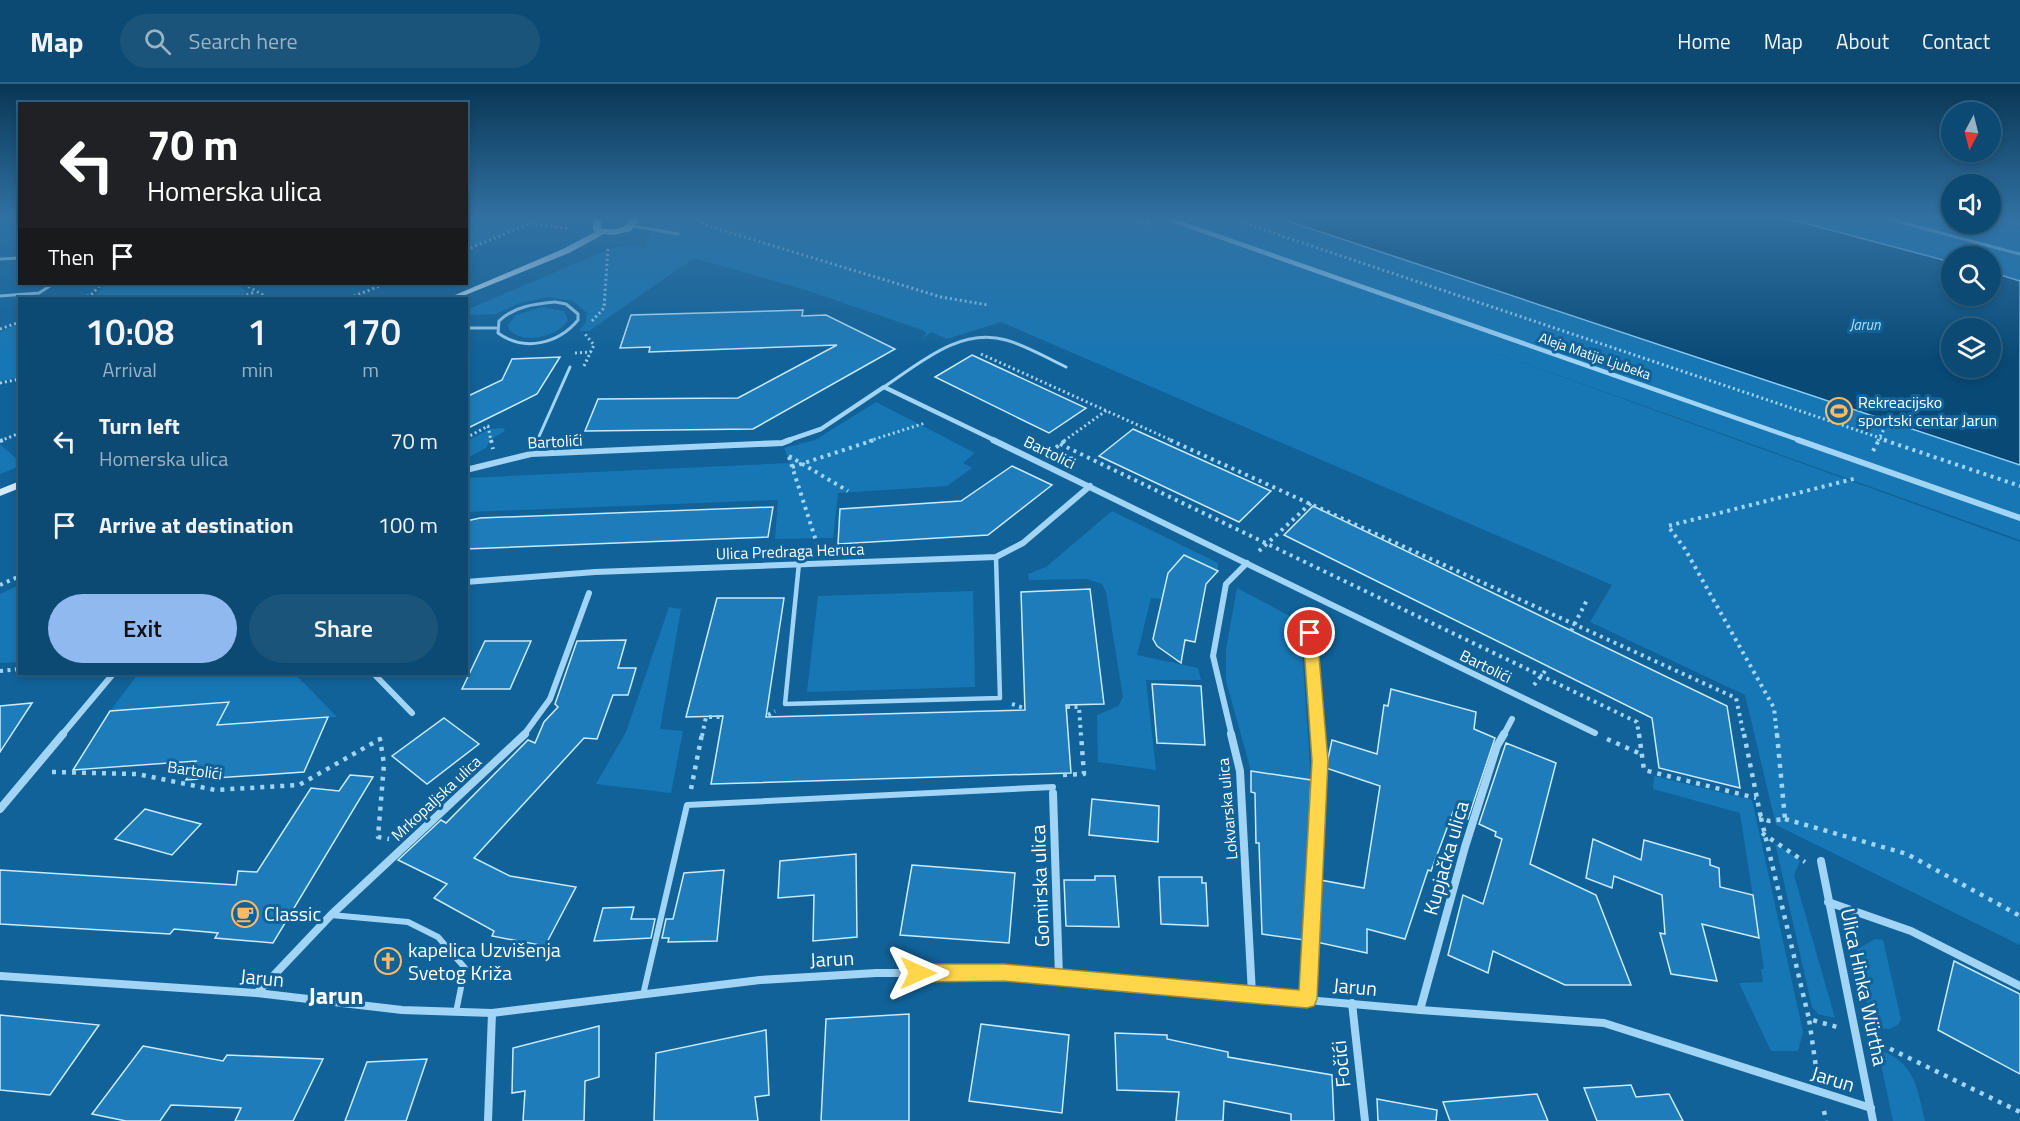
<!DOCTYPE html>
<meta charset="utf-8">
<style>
body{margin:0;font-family:"Titillium Web",sans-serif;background:#1a547b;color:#f1f3f6;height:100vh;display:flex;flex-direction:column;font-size:22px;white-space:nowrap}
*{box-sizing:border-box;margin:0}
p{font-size:20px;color:#9ab3c4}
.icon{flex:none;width:33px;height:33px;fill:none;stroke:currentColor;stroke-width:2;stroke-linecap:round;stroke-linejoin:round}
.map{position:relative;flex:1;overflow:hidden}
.drawer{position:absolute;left:18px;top:213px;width:450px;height:378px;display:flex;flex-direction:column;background:#0c4a73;border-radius:0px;box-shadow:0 3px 9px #0003,0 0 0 2px #2c6285}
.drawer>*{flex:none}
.guide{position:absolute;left:18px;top:18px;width:450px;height:183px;border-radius:0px;box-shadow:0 3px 9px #0003,0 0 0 2px #2c6285;background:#202124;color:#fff;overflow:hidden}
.needle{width:39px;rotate:187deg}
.fabs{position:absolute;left:1941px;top:18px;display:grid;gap:12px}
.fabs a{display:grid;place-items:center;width:60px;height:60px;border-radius:50%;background:#0c4a73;box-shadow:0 3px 9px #0003,0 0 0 2px #2c6285;font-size:30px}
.pin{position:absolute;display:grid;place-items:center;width:51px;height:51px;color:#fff;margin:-26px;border:3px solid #fff;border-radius:50%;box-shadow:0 2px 6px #0007}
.me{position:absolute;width:66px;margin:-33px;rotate:90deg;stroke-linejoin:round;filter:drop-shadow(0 0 4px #0008)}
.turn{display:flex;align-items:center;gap:21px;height:126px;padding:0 30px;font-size:27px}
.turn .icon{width:78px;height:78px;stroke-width:2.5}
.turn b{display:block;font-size:42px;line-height:51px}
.then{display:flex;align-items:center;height:57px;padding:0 30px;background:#0003;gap:12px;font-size:22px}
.eta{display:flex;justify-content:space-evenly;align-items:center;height:102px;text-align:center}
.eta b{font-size:36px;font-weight:600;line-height:42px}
.primary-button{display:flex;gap:12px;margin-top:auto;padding:12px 30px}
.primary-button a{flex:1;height:69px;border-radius:36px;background:#90b9f0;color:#111;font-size:24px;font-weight:600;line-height:69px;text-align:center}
.primary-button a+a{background:#1a547b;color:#f1f3f6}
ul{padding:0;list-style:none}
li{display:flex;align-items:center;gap:18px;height:84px;padding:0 30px}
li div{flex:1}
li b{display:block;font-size:22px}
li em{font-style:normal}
header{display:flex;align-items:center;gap:36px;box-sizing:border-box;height:84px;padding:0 30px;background:#0c4a73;border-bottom:2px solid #2c6285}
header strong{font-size:28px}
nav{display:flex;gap:33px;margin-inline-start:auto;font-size:21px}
.search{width:420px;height:54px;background:#1a547b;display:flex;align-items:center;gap:15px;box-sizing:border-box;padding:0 21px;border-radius:33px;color:#9ab3c4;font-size:22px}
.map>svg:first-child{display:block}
</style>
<header>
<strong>Map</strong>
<div class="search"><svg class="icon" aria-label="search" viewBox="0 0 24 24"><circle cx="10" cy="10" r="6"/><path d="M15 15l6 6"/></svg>Search here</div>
<nav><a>Home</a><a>Map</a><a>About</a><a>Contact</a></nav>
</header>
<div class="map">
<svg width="2020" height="1037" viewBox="0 0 2020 1037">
<rect width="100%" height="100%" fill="#106299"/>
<g fill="#1777b4" fill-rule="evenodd">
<path d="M466 133 514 138 520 133H561L552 139 526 135 519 140 523 141 467 165Z"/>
<path d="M656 133H1951L1952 140H1990L1991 133H2020V456L1454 254 2020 458V861L1776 741 1745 611 1590 538 1612 501 1001 238 947 255 931 248 923 255 926 249 922 246 806 206 694 174 589 247H579L586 238 587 229 573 217 549 213 520 219 496 230 467 231 466 226 612 164 631 161 645 164ZM1952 172H1990V212H1952ZM1952 244H1990V284H1952Z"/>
<path d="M106 200H236L247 208 232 214H88L95 212Z"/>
<path d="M542 223 564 227 568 236C558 253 524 261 509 246L508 241 516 231Z"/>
<path d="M19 240V293L0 297V248Z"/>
<path d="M876 318 975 369 963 379 972 384 947 402 838 409 833 454 775 455 778 416 467 428V394L790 379 784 364 815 356Z"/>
<path d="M503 344 505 347 490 356 486 364 467 374V357L490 345Z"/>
<path d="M0 360 19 377 20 382 0 390Z"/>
<path d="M1112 427 1218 479V487L1184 471 1168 489 1162 515 1151 514 1137 571 1198 584 1201 596H1146L1156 686 1098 678 1097 631 1118 622 1123 613 1106 508 1102 500 1087 495 1029 496 1028 490 1046 483Z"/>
<path d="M19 501V578L0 579V510Z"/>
<path d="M1237 504 1322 549H1301L1311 696 1251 687 1226 597V565Z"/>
<path d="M973 507 975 603 807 608 818 512Z"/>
<path d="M669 523 681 525 660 645 683 647 671 709 596 700 626 648Z"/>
<path d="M138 590H295L337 633 217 641 228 618 110 627Z"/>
<path d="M1654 692 1752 716 1803 948 1798 967H1771L1739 899 1763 898 1761 885H1764L1740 729 1653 705Z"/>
<path d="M1775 759 1800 777 1794 791 1835 934 1818 930 1812 923Z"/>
<path d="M1875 855 1883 856 1901 935 1898 941 1889 945 1872 944 1857 869 1858 865Z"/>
<path d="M1878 966C1915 977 1917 1004 1925 1037H1893Z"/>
</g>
<path fill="#094975" stroke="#93d2f8" stroke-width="1.5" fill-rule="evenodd" d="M1276 133H1781L1951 178 1952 212H1990L1991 188 2020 197V381ZM1952 244H1990V284H1952Z"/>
<g fill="#1d7cb9" stroke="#caeafe" stroke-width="1.5">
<path d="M803 226 802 232 826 231 895 265 753 345 585 347 598 315 738 314 837 261 649 268 650 263 620 264 631 231Z"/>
<path d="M972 271 1086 324 1049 349 935 293Z"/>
<path d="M560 273 537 310 466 345V313L502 296 512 275Z"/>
<path d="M1133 345 1271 407 1239 438 1099 372Z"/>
<path d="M1012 382 1052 401 988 451 838 460 840 425 961 417Z"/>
<path d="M1313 422 1727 622 1740 704 1659 684 1652 634 1284 451Z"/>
<path d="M773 423 768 453 466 465V437L480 434Z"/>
<path d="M1184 471 1218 487 1206 500 1195 558 1185 556 1181 579 1157 562 1153 555 1168 489Z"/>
<path d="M1090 505 1104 620 1066 621 1071 689 711 700 723 632 686 633 717 514H784L766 633 1025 626 1021 508Z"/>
<path d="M626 556 618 584H636L628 611H613L597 655 584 654 474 774 510 792 576 803 545 862 492 852 494 847 434 814 447 800 398 776 441 736 446 739 528 656 535 659 544 638 558 623 555 620 577 557Z"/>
<path d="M485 557H531L510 605H462Z"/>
<path d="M1152 600 1201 602 1205 661 1157 659Z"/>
<path d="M1391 605 1476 628 1474 645 1495 654 1468 735 1453 728 1431 787 1428 786 1405 855 1367 845V869L1316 858 1320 796 1364 804 1380 702 1326 684 1332 656 1377 670 1384 621 1388 622Z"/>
<path d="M229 618 217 641 328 633 304 688 186 696 196 677 73 686 110 627Z"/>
<path d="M32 619 0 668V622Z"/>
<path d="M444 634 479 660 427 700 392 672Z"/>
<path d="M1506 659 1556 679 1530 780 1596 811 1631 901H1565L1493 867 1488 889 1448 871 1463 811 1483 820 1502 755 1495 752 1496 748 1479 740Z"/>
<path d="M1251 687 1311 696 1304 856 1262 850 1259 759H1256L1255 709 1251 708Z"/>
<path d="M350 691 373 693 273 859 215 854 218 849 174 845 170 850 0 840V786L236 801 238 787 257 788 311 704 339 707Z"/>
<path d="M1092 715 1159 722 1158 758 1089 751Z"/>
<path d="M145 725 174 733 201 740 172 771 115 755Z"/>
<path d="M1593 755 1641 776 1644 756 1710 775V781L1719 784 1720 803 1753 811 1759 854 1702 840 1717 897 1671 890 1660 849 1665 850 1662 811 1614 792 1612 804 1586 794Z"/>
<path d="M856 770 857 853 813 857 814 811 778 814 780 777Z"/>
<path d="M912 781 1015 789 1009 859 900 851Z"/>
<path d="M724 786 717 857 668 858 669 854H662L666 835H673L684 789Z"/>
<path d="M1095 792H1115L1119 843 1066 842 1064 796H1095Z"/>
<path d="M1159 793H1202V799H1206L1208 842 1161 840Z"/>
<path d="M634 823 631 835H655L651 854 594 857 603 824Z"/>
<path d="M1954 877 2020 910V990L1938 946Z"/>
<path d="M909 930V1037H821L826 935Z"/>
<path d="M0 931 99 941 50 1011 0 1006Z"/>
<path d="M981 940 1069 951 1062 1029 969 1017Z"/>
<path d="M599 942V993L585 997 584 1037H523L525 1007 512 1009 513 964Z"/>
<path d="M766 946 769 1011 755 1013 758 1037H654L656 969Z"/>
<path d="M1115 949 1167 951V955L1228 968V973L1332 991 1334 1037H1291V1030L1224 1017 1223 1037H1176L1179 1008 1117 1006Z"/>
<path d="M143 962 223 977 227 971 323 975 293 1037H235L241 1024 171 1021 160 1037H126L92 1030Z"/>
<path d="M427 975 406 1037H345L367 978Z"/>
<path d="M1631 1001 1636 1013 1669 1010 1683 1037H1597L1584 1004Z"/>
<path d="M1537 1010 1548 1037H1450L1443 1018Z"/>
<path d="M1377 1015 1437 1026 1436 1037H1378Z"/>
</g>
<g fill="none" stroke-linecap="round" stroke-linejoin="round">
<g stroke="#a2d4f5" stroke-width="3" stroke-dasharray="2 3" stroke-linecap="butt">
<path d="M1128 133 1150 140"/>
<path d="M1226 133 1889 357"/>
<path d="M1990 133 2020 141"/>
<path d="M698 135 705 141 941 213 988 221"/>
<path d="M466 166 531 139 570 145"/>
<path d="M244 200 268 214"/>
<path d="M82 214 91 211 101 200"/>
<path d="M237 214 255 208"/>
<path d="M349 214 385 200"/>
<path d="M592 237 604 224 608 163"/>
<path d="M0 245 20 238"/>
<path d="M575 269 591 268"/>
<path d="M981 270 1173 357"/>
<path d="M584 282 594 261 585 250"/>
<path d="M0 299 20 295"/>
<path d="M466 354 488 342 491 357"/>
<path d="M0 357 20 349"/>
<path d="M869 357 925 339"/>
<path d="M1064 357 1107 326"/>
<path d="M1878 357 1885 343"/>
</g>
<g stroke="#a2d4f5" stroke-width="4" stroke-dasharray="3 4.5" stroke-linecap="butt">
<path d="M491 356 493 365"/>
<path d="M1170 356 1736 614 1744 652"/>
<path d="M1884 356 2020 402"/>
<path d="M0 357 3 356"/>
<path d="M1060 360 1637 638 1639 652"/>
<path d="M1873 367 1879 356"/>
<path d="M1050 368 1066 356"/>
<path d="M789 372 848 407"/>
<path d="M789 373 818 463"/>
<path d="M792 383 874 356"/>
<path d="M1259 467 1311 419"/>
<path d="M0 501 20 492"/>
<path d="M1571 547 1588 514"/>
<path d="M0 587 20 585"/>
<path d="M1534 601 1549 582"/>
<path d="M1012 620 1024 624"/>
<path d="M1067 623H1079L1081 652"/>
<path d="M768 631 775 627"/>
<path d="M702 652 706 633H722"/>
<path d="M1777 652 1774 624 1685 465 1668 442 1857 394"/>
</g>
<g stroke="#a2d4f5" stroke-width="4.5" stroke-dasharray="4 6" stroke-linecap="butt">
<path d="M1639 650 1644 686 1756 714"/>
<path d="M1744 650 1761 734"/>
<path d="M1777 650 1785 735 1769 737 1761 734 1809 935"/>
<path d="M1607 655 1641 670"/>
<path d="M52 688 137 690 215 706 299 701 380 655 384 680 378 753 389 755"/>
<path d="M1063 691 1084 690 1081 650"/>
<path d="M691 705 702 650"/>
<path d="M1785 735 1907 770 2020 832"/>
<path d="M1762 749 1805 778"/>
<path d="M1872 956 2020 1028"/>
<path d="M1817 990 1809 935 1837 943"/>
<path d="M1824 1027 1826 1037"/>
</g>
<g stroke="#a2d4f5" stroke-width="3">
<path d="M1881 133 2020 170"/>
<path d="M633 142 678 150"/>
<path d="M0 175 20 174"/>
<path d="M0 212 39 209 53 200"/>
<path d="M555 218 566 220 578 230V236C558 260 524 268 498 249L499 237C514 222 535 220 555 218Z"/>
<path d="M466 244H496"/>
<path d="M884 303C920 279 960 243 1006 256 1027 262 1047 274 1066 283"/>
<path d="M537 357 570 283"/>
</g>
<g stroke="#a2d4f5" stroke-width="4.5">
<path d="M531 370 537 356"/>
<path d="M799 479 785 620 1000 614 996 473"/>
</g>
<g stroke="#a2d4f5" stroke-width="6">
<path d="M331 831 408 838 438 853 465 884 456 928"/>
<path d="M643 911 687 721 1053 703"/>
</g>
<g stroke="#a2d4f5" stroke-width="4.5">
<path d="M1163 133 1802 357"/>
<path d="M786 357 821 345 884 303 996 357"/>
</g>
<g stroke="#a2d4f5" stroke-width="6">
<path d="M993 356 1595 649"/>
<path d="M1798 356 2020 434"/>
<path d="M466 386 531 370 782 359 790 356"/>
<path d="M466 498 595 488 996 473 1023 459 1090 402"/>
<path d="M1310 549 1318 652"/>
<path d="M374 590 412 629"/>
<path d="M61 652 113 590"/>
<path d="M523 652 550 615 589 509"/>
<path d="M1232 652 1213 572 1226 500 1247 479"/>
<path d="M1503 652 1512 635"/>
</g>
<g stroke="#a2d4f5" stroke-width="8">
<path d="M1231 650 1240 687 1252 910"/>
<path d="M1053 709 1059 893"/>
<path d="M0 725 63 650"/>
<path d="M1821 777 1873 1037"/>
<path d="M1828 818 1911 847 2020 902"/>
<path d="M0 892 257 909 402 926 492 929 760 896 876 889H1003L1420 926 1604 939 1871 1024"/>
<path d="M257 909 331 831 525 650"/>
<path d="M1307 915 1320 677 1318 650"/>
<path d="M1352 919 1365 1037"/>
<path d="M1420 926 1465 763 1497 662 1504 650"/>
<path d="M488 1037 492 929"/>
</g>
<g fill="#d2ecfd" fill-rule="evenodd">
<path d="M593 133H601V144C617 147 624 145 633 133H641L631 147 614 151 604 150 569 169 458 214H448L563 165 595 148 593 146Z"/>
<path d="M20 397V404L0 412V405Z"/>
</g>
</g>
<linearGradient id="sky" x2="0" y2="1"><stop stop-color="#093654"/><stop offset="0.48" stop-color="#3171a2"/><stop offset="1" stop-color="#3171a2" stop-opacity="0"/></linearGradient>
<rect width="2020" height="278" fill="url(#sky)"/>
<path fill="#ffd54a" stroke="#a68a30" stroke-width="1.5" d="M1310 544 1317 549 1328 677 1317 915 1314 922 1307 924 1004 897 918 898 912 895 909 889 912 883 918 880H1004L1299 906 1312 677 1303 549Z"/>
<defs>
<symbol id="stadium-ring" viewBox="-11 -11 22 22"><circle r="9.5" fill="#106299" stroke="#ffba65" stroke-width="1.5"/><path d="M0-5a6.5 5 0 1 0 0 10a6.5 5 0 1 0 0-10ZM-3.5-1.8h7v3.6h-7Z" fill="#ffba65"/></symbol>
<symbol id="cafe-ring" viewBox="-11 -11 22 22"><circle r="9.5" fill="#106299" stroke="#ffba65" stroke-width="1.5"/><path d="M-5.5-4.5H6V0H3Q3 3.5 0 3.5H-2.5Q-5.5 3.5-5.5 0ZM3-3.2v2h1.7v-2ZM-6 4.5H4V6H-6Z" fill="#ffba65"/></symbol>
<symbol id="church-ring" viewBox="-11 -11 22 22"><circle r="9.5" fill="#106299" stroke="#ffba65" stroke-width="1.5"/><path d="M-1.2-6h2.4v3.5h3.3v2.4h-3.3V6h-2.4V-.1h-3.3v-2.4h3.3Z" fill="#ffba65"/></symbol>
</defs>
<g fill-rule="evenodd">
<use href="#stadium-ring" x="1824" y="312" width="30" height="30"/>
<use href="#cafe-ring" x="230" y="815" width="30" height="30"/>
<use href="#church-ring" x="373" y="862" width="30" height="30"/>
</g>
<g text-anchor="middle" stroke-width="6" stroke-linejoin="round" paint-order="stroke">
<g font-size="14" fill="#fff" stroke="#106299">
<text transform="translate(1595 272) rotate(19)" y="5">Aleja Matije Ljubeka</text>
</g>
<g font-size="15" font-style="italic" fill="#aedefb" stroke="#106299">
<text x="1865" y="246">Jarun</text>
</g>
<g font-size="16" fill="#fff" stroke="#106299" text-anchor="start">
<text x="1858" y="324">Rekreacijsko<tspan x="1858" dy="18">sportski centar Jarun</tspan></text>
</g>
<g font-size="16" fill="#fff" stroke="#106299">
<text transform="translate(555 357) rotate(-3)" y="6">Bartolići</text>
<text transform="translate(1050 368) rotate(26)" y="6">Bartolići</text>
<text transform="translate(790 467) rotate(-2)" y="6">Ulica Predraga Heruca</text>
<text transform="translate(1486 582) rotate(26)" y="6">Bartolići</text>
<text transform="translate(195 686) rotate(8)" y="6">Bartolići</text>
<text transform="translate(436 714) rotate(-43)" y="6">Mrkopaljska ulica</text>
<text transform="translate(1227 725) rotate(-95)" y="6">Lokvarska ulica</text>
</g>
<g font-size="20" fill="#fff" stroke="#106299">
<text transform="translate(1446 774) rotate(-74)" y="7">Kupjačka ulica</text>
<text transform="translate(1040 802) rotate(-92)" y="7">Gomirska ulica</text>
<text transform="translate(832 875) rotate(-3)" y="7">Jarun</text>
<text transform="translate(262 894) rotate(5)" y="7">Jarun</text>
<text transform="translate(1355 903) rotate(5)" y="7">Jarun</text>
<text transform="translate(1864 903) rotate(78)" y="7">Ulica Hinka Würtha</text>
<text transform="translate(1341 980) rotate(-96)" y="7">Fočići</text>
<text transform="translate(1833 995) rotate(17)" y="7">Jarun</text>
</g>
<g font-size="20" fill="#fff" stroke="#106299" text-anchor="start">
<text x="264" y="837">Classic</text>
<text x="408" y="873">kapelica Uzvišenja<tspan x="408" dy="23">Svetog Križa</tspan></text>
</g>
<g font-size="24" font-weight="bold" fill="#fff" stroke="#106299">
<text x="336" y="920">Jarun</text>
</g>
</g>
</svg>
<div class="fabs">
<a><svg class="needle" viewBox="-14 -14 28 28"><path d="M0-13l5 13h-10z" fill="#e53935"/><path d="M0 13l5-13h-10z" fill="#9ab3c4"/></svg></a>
<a><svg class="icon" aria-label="sound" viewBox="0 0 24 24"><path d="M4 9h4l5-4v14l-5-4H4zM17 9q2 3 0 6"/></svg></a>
<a><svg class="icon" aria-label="search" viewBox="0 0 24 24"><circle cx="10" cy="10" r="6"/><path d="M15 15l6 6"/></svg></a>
<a><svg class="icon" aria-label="layers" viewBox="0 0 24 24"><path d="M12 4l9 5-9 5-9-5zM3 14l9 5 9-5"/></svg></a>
</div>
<div class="pin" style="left:1310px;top:549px;background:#d93025"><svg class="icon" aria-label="arrive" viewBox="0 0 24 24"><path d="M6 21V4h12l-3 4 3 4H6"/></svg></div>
<svg class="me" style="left:918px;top:889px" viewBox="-20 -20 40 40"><path d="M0-17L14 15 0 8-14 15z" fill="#ffd54a" stroke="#fff" stroke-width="4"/></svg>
<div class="guide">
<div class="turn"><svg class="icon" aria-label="left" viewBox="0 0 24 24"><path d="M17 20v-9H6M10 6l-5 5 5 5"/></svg><div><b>70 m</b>Homerska ulica</div></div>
<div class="then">Then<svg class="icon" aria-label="arrive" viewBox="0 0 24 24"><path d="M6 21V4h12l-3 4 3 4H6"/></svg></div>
</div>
<section class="drawer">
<div class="eta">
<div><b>10:08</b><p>Arrival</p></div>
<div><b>1</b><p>min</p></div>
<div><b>170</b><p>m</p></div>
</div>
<ul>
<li><svg class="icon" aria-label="left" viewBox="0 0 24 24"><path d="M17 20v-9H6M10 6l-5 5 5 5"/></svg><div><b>Turn left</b><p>Homerska ulica</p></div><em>70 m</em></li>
<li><svg class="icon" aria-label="arrive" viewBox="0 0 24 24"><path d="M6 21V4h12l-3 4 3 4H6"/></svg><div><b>Arrive at destination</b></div><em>100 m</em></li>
</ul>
<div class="primary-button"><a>Exit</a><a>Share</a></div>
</section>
</div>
